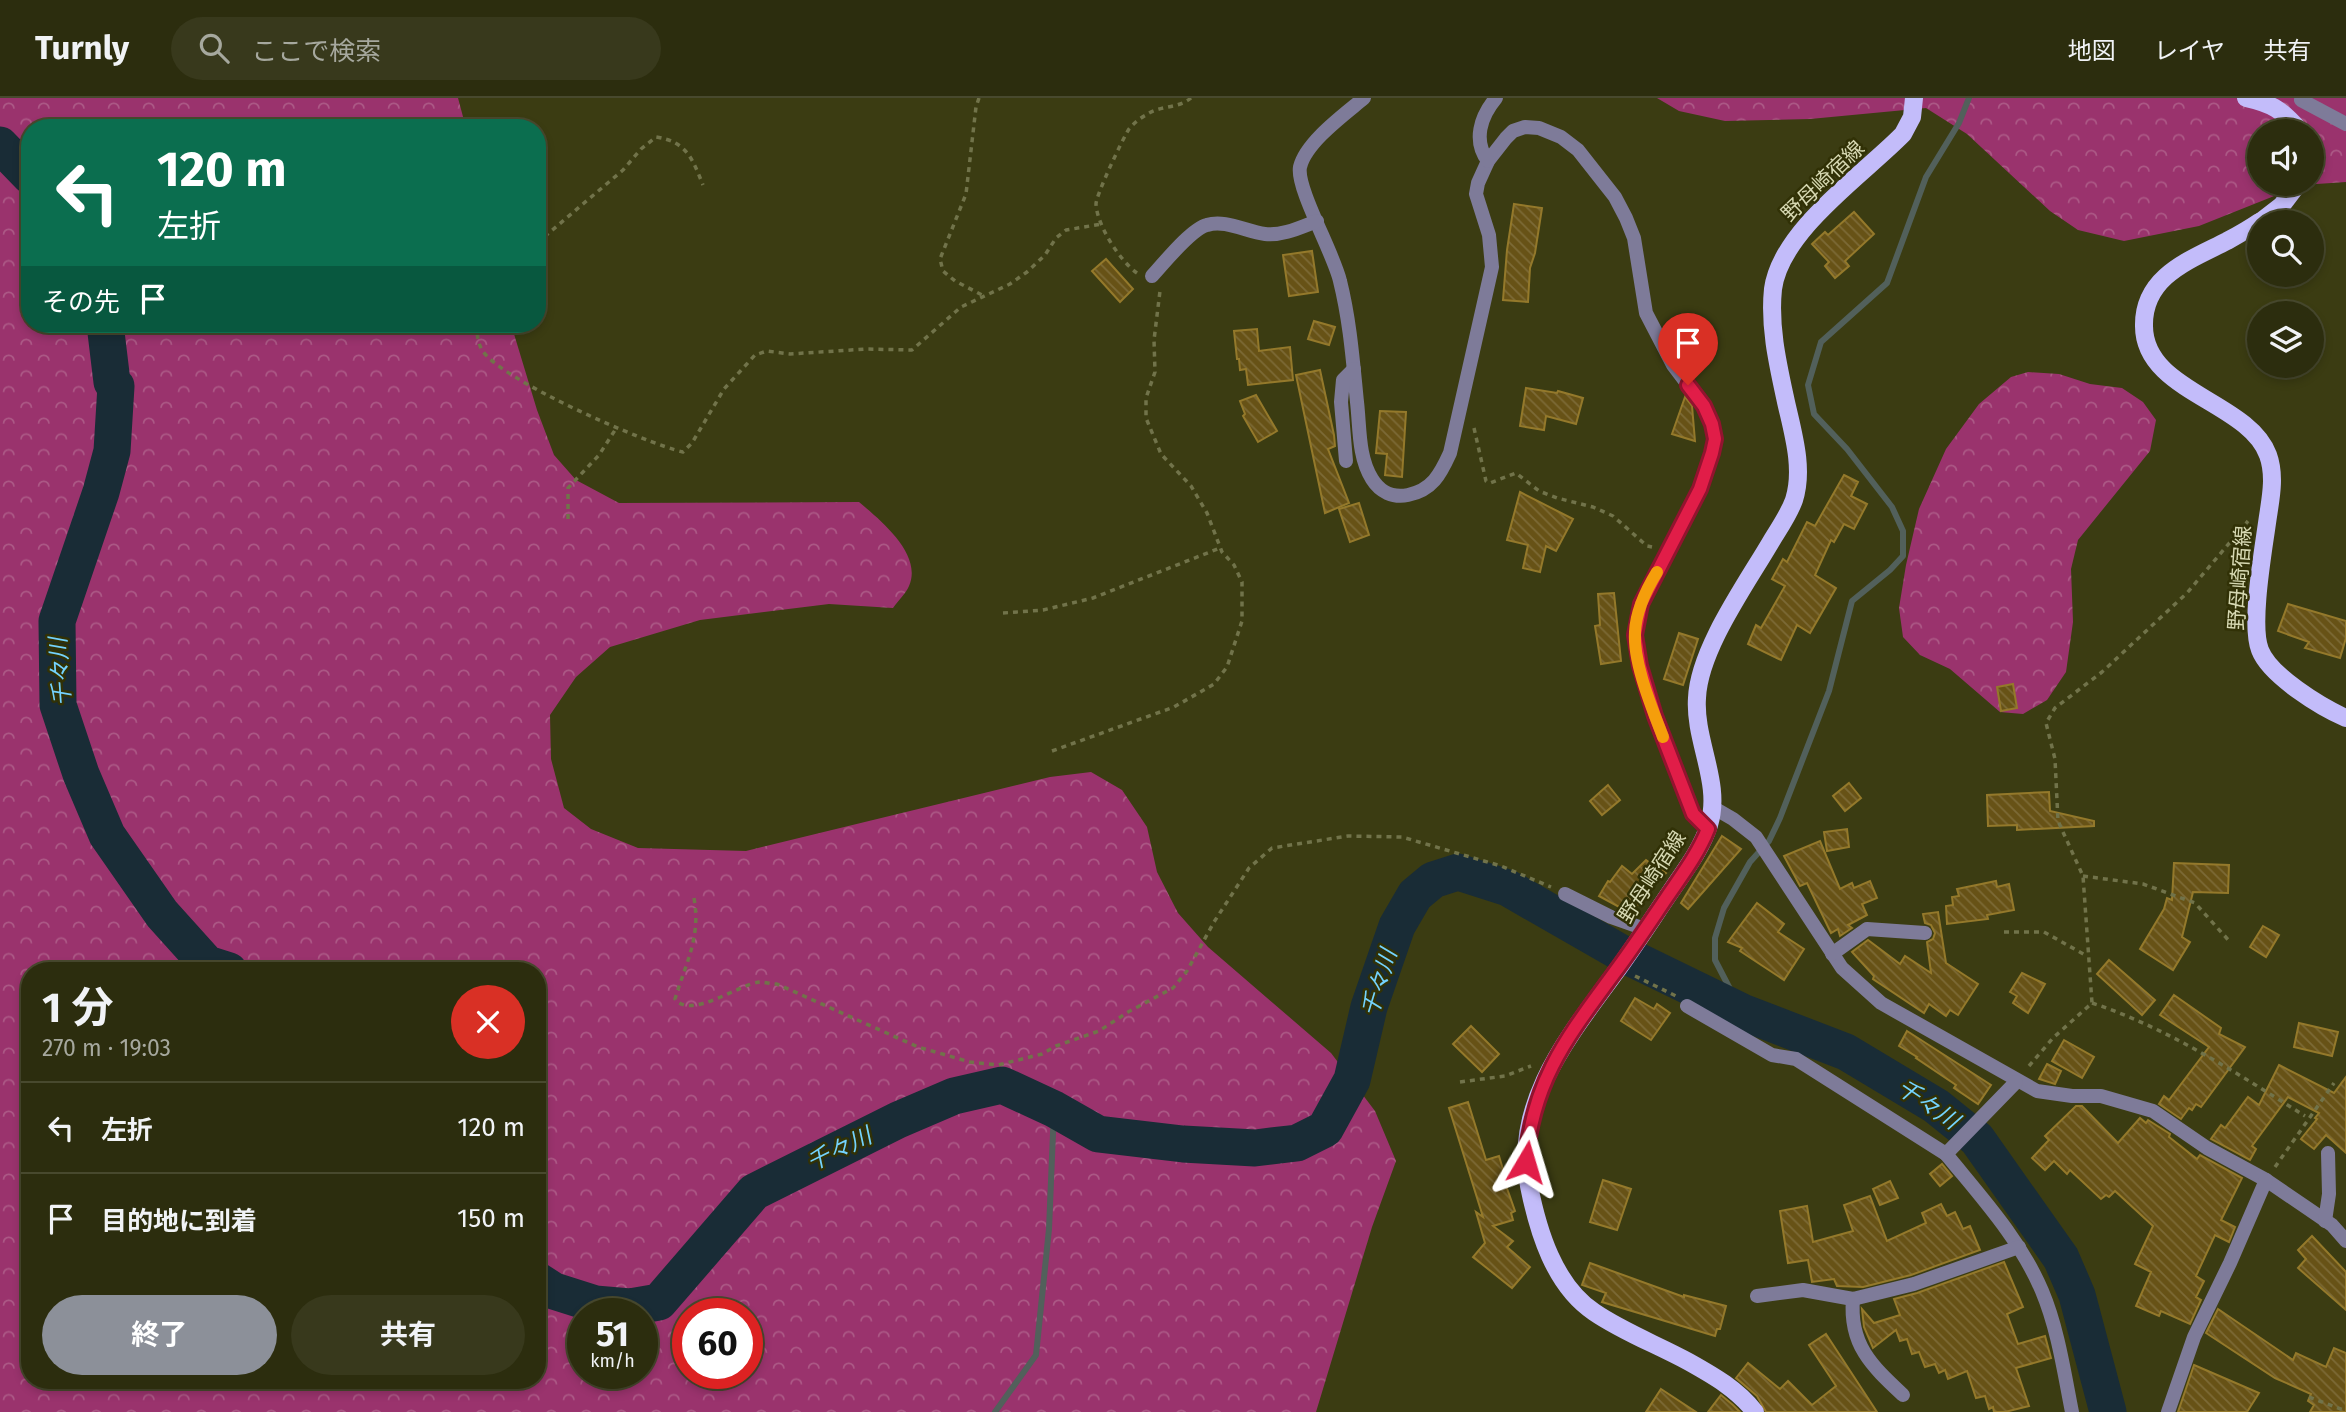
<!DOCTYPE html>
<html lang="ja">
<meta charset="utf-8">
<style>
body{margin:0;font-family:"Fira Sans","Noto Sans JP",sans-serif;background:#38391c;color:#f1f3f6;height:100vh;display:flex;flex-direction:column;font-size:26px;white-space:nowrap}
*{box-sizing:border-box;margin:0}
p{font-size:23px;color:#a6a89e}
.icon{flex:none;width:38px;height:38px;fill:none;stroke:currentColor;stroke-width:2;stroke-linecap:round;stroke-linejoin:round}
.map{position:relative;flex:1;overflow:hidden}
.sheet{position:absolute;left:21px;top:864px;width:525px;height:427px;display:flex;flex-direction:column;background:#2c2d0e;border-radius:28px;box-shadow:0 4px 10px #0003,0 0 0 2px #48492e}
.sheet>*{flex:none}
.guide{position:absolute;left:21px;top:21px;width:525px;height:214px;border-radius:28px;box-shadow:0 4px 10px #0003,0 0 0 2px #48492e;background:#0b6e4f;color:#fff;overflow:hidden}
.buttons{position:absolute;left:2247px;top:21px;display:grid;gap:14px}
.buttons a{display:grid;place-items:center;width:77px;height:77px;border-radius:50%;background:#2c2d0e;box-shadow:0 4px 10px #0003,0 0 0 2px #48492e;font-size:35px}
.speed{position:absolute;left:567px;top:1200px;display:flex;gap:14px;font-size:35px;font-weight:700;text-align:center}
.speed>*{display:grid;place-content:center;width:91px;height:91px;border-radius:50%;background:#2c2d0e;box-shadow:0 4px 10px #0003,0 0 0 2px #48492e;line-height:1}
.speed small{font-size:18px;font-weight:400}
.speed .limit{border:10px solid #d22;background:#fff;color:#111}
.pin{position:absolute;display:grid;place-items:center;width:60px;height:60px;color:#fff;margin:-72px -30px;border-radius:50% 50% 50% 0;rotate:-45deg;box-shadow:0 0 7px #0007}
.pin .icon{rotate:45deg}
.me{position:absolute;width:77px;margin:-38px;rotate:7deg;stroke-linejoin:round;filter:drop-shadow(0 0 5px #0008)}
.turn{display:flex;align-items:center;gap:24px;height:147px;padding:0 21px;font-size:32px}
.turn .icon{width:91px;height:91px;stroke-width:2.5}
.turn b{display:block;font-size:49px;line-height:60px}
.then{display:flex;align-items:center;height:66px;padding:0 21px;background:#0003;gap:14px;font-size:26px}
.round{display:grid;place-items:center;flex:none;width:74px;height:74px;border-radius:37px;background:#38391c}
.head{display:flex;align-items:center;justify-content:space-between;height:119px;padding:0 21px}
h1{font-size:42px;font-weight:700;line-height:52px}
.cta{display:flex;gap:14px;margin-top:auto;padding:14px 21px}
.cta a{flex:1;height:80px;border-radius:42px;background:#8c9099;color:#fff;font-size:28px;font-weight:700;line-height:80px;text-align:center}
.cta a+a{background:#38391c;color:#f1f3f6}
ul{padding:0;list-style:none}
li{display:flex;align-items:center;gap:21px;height:91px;padding:0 21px;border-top:2px solid #48492e}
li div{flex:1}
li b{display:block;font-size:26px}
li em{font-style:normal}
header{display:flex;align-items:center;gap:42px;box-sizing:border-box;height:98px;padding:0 35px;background:#2c2d0e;border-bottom:2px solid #48492e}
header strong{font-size:33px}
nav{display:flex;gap:38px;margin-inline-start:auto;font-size:24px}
.search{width:490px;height:63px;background:#38391c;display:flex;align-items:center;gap:18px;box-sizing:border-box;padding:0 24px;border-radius:38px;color:#a6a89e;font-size:26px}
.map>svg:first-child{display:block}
</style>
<header>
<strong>Turnly</strong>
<div class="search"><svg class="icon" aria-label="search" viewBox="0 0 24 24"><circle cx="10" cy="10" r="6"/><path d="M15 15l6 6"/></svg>ここで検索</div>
<nav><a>地図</a><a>レイヤ</a><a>共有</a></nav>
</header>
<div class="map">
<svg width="2346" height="1314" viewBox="0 0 2346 1314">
<defs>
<pattern id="forest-crowns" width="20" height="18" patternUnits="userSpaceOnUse" patternTransform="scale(1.75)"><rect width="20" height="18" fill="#9a336d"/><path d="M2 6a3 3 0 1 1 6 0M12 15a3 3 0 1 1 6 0" fill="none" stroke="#ac5986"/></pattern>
<pattern id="building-back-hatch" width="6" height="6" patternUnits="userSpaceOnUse" patternTransform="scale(1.75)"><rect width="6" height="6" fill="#675216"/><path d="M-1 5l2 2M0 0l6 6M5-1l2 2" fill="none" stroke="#7c6a36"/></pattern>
</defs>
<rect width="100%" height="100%" fill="#3b3c12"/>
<g fill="url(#forest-crowns)" fill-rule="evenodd">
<path d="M0 0H458L466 30H30V226H511L537 312 554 357 576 382 619 405 859 404C880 422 923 456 909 488 906 495 898 503 893 510L829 506 700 522 610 549 576 579 550 617 551 661 564 710 591 731 638 750 746 753 1050 679 1091 674 1122 692 1147 729 1157 774 1178 815 1208 849 1331 955 1375 1013 1396 1063 1372 1129 1316 1314H0ZM30 873H537V1283H30ZM583 1216H642V1276H583ZM688 1216H747V1276H688Z"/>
<path d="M1657 0H2346V84L2302 87 2199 128 2124 143 2078 132 2050 113 1967 36 1926 10 1810 21 1725 23 1679 13ZM2259 33H2312V86H2259Z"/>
<path d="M2028 274 2059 276 2090 286 2122 290 2143 304 2156 322 2150 353 2078 442 2071 471 2073 524 2066 574 2047 602 2023 616 2000 614 1950 571 1920 557 1903 539 1899 510 1906 467 1919 411 1946 351 1979 306 2011 279Z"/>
</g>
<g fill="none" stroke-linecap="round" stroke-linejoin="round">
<g stroke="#52605b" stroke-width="6">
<path d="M1742 914 1715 862V840L1724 810 1750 764 1769 743 1780 720 1829 593 1852 503 1890 472 1903 458V433L1892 409 1847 351 1814 316 1808 287 1821 244 1887 185 1926 79 1959 25 1969 0"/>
<path d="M995 1314 1036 1257 1049 1131 1054 1011"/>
</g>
<g stroke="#192c36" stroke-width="37">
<path d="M0 47 30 78"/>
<path d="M105 226 112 284 116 288 112 353 101 394 57 523 58 607 81 676 107 737 162 816 207 866 229 873"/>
<path d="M537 1182 554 1193 595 1206 630 1209 659 1204 754 1094 898 1022 954 998 1002 987 1054 1011 1098 1036 1183 1046 1255 1050 1297 1045 1325 1031 1352 982 1369 909 1397 828 1415 797 1433 782 1458 774 1508 790 1623 856 1742 914 1846 954 1936 1008 1977 1041 2061 1160 2077 1197 2108 1314"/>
</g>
</g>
<g fill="url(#building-back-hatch)" stroke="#94792b" stroke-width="2">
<path d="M1514 106 1542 110 1535 155 1530 170 1528 204 1503 202 1507 152Z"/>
<path d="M1854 114 1874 136 1845 163 1849 168 1835 180 1825 168 1829 164 1812 146 1825 134 1828 137Z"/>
<path d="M1312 153 1318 194 1289 198 1283 157Z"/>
<path d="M1106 161 1133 191 1120 204 1092 173Z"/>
<path d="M1314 223 1335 229 1329 247 1308 241Z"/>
<path d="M1257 231 1259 253 1290 249 1293 282 1248 287 1246 271 1240 272 1239 261H1237L1234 233Z"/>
<path d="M1320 272 1334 337 1335 348 1328 351 1349 405 1325 415 1296 277Z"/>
<path d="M1526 290 1557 295 1558 293 1583 300 1576 326 1546 318 1544 332 1520 328Z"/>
<path d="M1256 297 1277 333 1258 344 1243 318 1245 316 1240 303Z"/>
<path d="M1685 299 1692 308 1695 343 1672 336Z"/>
<path d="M1380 313 1406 314 1402 379 1385 377 1387 356 1376 355Z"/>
<path d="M1844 377 1858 384 1851 398 1867 406 1854 431 1844 426 1834 444 1831 442 1815 477 1836 490 1810 535 1797 527 1781 562 1748 546 1756 527 1761 530 1785 488 1772 481 1783 461 1787 464 1807 424 1815 428Z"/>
<path d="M1520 394 1573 421 1556 453 1546 448 1540 474 1523 470 1528 447 1507 442Z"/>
<path d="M1359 405 1369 437 1350 444 1339 411Z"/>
<path d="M1614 495 1621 563 1601 566 1595 528 1600 527 1598 496Z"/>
<path d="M2288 506 2346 523V540L2340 560 2305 550 2309 544 2278 533Z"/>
<path d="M1679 535 1698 541 1683 587 1664 581Z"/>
<path d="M2013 586 2017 610 2001 613 1997 589Z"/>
<path d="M1849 685 1861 700 1845 713 1833 698Z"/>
<path d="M1608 687 1620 702 1602 717 1590 703Z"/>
<path d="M2049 694 2050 713 2094 723V728L2017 732V727L1988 728 1987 697Z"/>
<path d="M1847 731 1849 749 1827 753 1824 734Z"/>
<path d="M1722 738 1741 751 1688 811 1681 805Z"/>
<path d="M1820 743 1840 791 1852 785 1854 790 1870 783 1877 800 1862 806 1867 817 1848 827 1852 830 1840 838 1838 831 1831 835 1807 785 1800 788 1784 758Z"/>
<path d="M1646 762 1650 765 1654 763 1666 775 1646 794 1632 816 1599 798 1608 783 1610 784 1622 768 1632 776Z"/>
<path d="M2174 765 2229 767 2228 795 2193 794 2182 839 2190 844 2173 872 2140 851 2164 811 2167 800 2172 802Z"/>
<path d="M1996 783 1997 789 2009 786 2014 812 1987 817 1988 821 1947 826 1946 808 1953 807 1952 799 1959 798 1957 791Z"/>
<path d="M1757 805 1784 826 1778 834 1804 851 1784 882 1740 853 1742 850 1728 844Z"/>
<path d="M1938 814 1946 865 1978 886 1958 917 1950 912 1946 918 1929 906 1924 915 1873 881 1874 878 1852 854 1868 842 1900 866 1905 858 1931 875 1927 844 1933 841 1935 835 1931 827 1925 825 1923 816Z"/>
<path d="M2263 828 2279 837 2266 859 2250 849Z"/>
<path d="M2109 862 2155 902 2142 917 2097 876Z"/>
<path d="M2022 875 2045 886 2028 915 2013 905 2017 898 2010 894Z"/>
<path d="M2174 897 2221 930 2219 936 2245 949 2201 1009 2196 1006 2192 1012 2189 1010 2181 1021 2159 1006 2164 998 2169 1002 2209 949 2160 917Z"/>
<path d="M1635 900 1654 911 1657 906 1670 915 1651 942 1621 923Z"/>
<path d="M2299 925 2338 934 2332 958 2294 949Z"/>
<path d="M1471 928 1499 956 1482 974 1453 946Z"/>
<path d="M1907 933 1991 987 1978 1006 1954 990 1956 987 1916 960 1917 959 1899 948Z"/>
<path d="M2064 942 2094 959 2082 980 2052 963Z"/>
<path d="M2047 966 2061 973 2055 986 2039 981Z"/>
<path d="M2279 967 2334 995 2346 979V1055L2326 1037 2314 1051 2301 1041 2317 1021 2315 1020 2319 1015 2288 999 2252 1048 2256 1051 2250 1062 2211 1041 2221 1027 2225 1030 2248 999 2259 1007Z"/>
<path d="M1468 1004 1486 1062 1499 1058 1505 1078 1503 1079 1515 1113 1511 1115 1513 1122 1493 1128 1513 1143 1507 1149 1530 1169 1512 1190 1473 1159 1485 1145 1476 1114 1483 1119 1449 1010Z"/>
<path d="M2076 1008H2082L2118 1045 2140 1020 2146 1025 2148 1022 2170 1036 2169 1039 2197 1061 2200 1057 2242 1080 2221 1122 2235 1129 2229 1144 2215 1137 2196 1178 2204 1183 2196 1199 2201 1202 2190 1226 2161 1213 2159 1218 2136 1208 2151 1174 2135 1166 2153 1128 2115 1093 2109 1099 2106 1097 2101 1101 2070 1072 2067 1076 2054 1063 2045 1072 2032 1060 2049 1042 2045 1038Z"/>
<path d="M1942 1066 1952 1078 1940 1088 1930 1076Z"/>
<path d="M1603 1082 1631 1091 1617 1132 1590 1124Z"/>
<path d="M1890 1083 1898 1100 1880 1107 1873 1091Z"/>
<path d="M1870 1098 1887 1143 1926 1125 1922 1115 1941 1106 1947 1118 1955 1114 1963 1131 1970 1128 1980 1152 1911 1177 1863 1189 1837 1188 1834 1181 1812 1184 1808 1162 1788 1165 1780 1113 1807 1108 1813 1144 1853 1133 1844 1107Z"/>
<path d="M2312 1138 2346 1174V1212L2298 1170 2306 1161 2298 1152Z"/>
<path d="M2004 1164 2023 1209 2007 1216 2018 1246 2045 1238 2051 1260 2016 1270 2029 1308 2005 1314H1994L1993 1309 1989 1311 1985 1298 1976 1300 1967 1273 1948 1281 1945 1272 1939 1275 1935 1266 1925 1269 1919 1254 1912 1256 1907 1241 1900 1243 1896 1232 1873 1250 1864 1229 1862 1211 1874 1225 1900 1217 1894 1201 1917 1195Z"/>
<path d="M1590 1165 1684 1199V1197L1726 1208 1720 1231H1717L1715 1238 1602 1204 1606 1195 1582 1187Z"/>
<path d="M2218 1211 2293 1262 2296 1255 2326 1269 2334 1250 2346 1255V1314H2310L2314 1307 2308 1303 2311 1296 2275 1280 2206 1235Z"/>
<path d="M1826 1236 1877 1314H1766L1757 1298 1736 1280 1748 1265 1780 1291 1788 1283 1812 1307 1836 1288 1809 1247Z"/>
<path d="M2194 1267 2259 1295 2247 1314H2178Z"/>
<path d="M1661 1291 1696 1314H1646Z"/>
<path d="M1721 1297 1733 1307 1740 1314H1708Z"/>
</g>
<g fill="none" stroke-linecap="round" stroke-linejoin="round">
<g stroke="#71734a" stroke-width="3.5" stroke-dasharray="5 5" stroke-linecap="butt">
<path d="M979 0 976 9 966 96 940 161 943 173 955 183 984 198"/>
<path d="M537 145 623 72 641 51 656 39C687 44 692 60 703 87"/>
<path d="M1137 175C1121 164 1097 128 1096 106 1096 97 1123 40 1129 31 1133 26 1140 20 1146 17 1160 7 1178 11 1191 0"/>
<path d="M477 226C477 235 477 243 482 252 500 282 645 345 683 354L692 345 724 291 755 257 767 253 790 256 866 251 912 252 961 209 1010 186 1027 174 1045 157 1056 140 1066 132 1102 126"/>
<path d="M1474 330 1486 383 1490 385 1516 375 1539 393 1557 400 1593 409 1613 418 1647 448 1652 449"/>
<path d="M568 421V390L599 357 617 329"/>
<path d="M1003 515 1043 512 1093 500 1220 450"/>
<path d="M1052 653 1174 609 1214 586 1227 569 1242 523V484L1234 467 1222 454 1207 415 1191 388 1161 356 1146 320V300L1155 274 1154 242 1160 193"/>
<path d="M2083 778 2143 786 2195 805 2231 845"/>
<path d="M694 800C701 840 686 864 675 901 691 922 739 886 760 884 765 884 771 886 777 886L918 949 970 964 998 967 1042 956 1056 948 1099 933 1128 914 1173 890 1187 873 1214 824 1249 770 1272 750 1348 738 1402 739 1501 768 1551 789"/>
<path d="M2004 834H2044L2087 858"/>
<path d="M1635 878 1676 898"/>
<path d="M2092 905C2168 930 2238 976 2305 1018"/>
<path d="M2029 968 2053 940 2092 905 2083 778 2058 723 2055 661 2046 625 2055 610 2102 574 2187 495 2248 423"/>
<path d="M1460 984 1505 978 1531 968"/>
<path d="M2275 1069 2334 985"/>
<path d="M2309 1299 2346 1313"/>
</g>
<g stroke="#7e7b99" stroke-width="14">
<path d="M1364 0C1345 16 1306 44 1300 69 1296 90 1334 156 1340 183 1350 223 1353 264 1357 304 1360 329 1358 359 1372 381 1380 394 1393 400 1408 397 1432 392 1440 377 1450 355L1492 169 1489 137 1476 96 1478 85 1488 63 1506 40 1513 33 1525 29 1539 30 1561 39 1578 52 1615 99 1626 120 1634 140 1646 215 1673 267 1704 308 1712 326 1715 341 1712 355 1700 391 1677 438 1650 486 1641 506 1635 537 1640 568 1655 618 1693 716 1708 731"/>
<path d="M2301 2 2346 26"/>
<path d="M1488 63C1473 43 1480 19 1496 0"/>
<path d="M1152 178C1164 165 1191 131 1207 127 1225 121 1247 134 1265 136 1283 138 1301 129 1317 123"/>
<path d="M1346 363 1341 304 1343 282 1354 271"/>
<path d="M1714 710 1733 721 1756 739 1842 870 1881 905 2037 993 2072 998H2101L2153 1013 2207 1050 2266 1082 2332 1127 2346 1143"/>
<path d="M1565 796 1611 819 1645 831"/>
<path d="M1832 856 1867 831 1925 835"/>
<path d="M1687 908 1772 957 1796 961 1946 1056"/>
<path d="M2016 984 1946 1056C1981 1099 2020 1141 2042 1193 2058 1231 2064 1274 2072 1314"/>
<path d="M2325 1123 2329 1096 2328 1055"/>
<path d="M1757 1198 1803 1192 1853 1201 1914 1186 2019 1149"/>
<path d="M1853 1201C1849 1247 1872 1268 1903 1297"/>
<path d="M2168 1314 2194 1239 2230 1165 2266 1082"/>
</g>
<g stroke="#c3bcfa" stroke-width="18">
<path d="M2246 0C2273 6 2282 12 2300 33"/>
<path d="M2259 124C2249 131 2238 137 2227 143 2190 162 2143 178 2144 228 2144 294 2248 303 2268 357 2276 379 2270 403 2267 425 2263 454 2250 527 2260 552 2270 578 2321 609 2346 620"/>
<path d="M2260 124 2282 107 2298 86"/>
<path d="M1755 1314C1737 1291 1714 1278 1689 1264 1658 1247 1623 1234 1594 1214 1554 1187 1538 1133 1529 1088 1513 1005 1569 938 1615 875 1634 849 1652 821 1671 793 1685 772 1701 752 1709 727 1722 685 1694 643 1697 600 1699 551 1747 485 1772 442 1780 429 1789 416 1794 402 1804 371 1793 335 1786 304 1778 267 1769 229 1773 191 1781 132 1863 77 1903 36L1912 19 1914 0"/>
</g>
</g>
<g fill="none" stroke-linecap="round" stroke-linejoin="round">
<defs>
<path id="route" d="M1526 1064C1532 982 1569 937 1615 874 1633 850 1650 824 1667 799 1682 777 1698 756 1708 731L1693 716 1655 618 1640 568 1635 537 1641 506 1700 391 1712 355 1715 341 1712 326 1704 308 1688 287"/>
</defs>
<use href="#route" stroke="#92132f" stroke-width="18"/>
<use href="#route" stroke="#e11d48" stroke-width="12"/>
<path stroke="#f59e0b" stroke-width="12" d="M1657 474C1646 492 1636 513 1635 534 1633 565 1652 610 1663 639"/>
</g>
<g text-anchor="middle" stroke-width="5" stroke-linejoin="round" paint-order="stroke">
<g font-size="21" fill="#d6d8b2" stroke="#313106">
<text transform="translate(1823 83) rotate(-44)" y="7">野母崎宿線</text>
<text transform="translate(2240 480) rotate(-86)" y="7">野母崎宿線</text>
<text transform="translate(1652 779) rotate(-57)" y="7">野母崎宿線</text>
</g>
<g font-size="23" font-style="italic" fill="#74d3fe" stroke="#313106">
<text transform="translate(60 574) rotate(-94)" y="8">千々川</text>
<text transform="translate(1379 885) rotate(-73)" y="8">千々川</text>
<text transform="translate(1928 1006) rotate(34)" y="8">千々川</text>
<text transform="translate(839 1051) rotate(-26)" y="8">千々川</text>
</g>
</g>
</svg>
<div class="buttons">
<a><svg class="icon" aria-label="sound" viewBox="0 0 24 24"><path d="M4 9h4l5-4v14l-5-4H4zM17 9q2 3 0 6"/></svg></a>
<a><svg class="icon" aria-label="search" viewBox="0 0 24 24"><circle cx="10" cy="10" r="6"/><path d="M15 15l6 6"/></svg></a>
<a><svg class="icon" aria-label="layers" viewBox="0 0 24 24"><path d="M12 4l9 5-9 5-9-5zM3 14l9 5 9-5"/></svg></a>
</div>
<div class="speed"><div>51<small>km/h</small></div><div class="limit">60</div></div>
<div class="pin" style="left:1688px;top:287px;background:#d93025"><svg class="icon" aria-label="arrive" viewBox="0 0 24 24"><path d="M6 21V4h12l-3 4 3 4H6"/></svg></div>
<svg class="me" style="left:1526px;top:1064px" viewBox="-20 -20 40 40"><path d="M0-17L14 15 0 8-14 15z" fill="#e11d48" stroke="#fff" stroke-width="4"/></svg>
<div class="guide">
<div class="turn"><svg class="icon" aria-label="left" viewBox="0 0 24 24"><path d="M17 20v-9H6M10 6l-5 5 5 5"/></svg><div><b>120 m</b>左折</div></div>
<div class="then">その先<svg class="icon" aria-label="arrive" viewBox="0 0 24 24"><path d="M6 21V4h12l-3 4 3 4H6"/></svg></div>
</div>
<section class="sheet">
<div class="head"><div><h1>1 分</h1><p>270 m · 19:03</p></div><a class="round" style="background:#d93025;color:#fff"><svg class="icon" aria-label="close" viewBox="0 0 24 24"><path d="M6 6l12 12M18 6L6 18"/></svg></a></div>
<ul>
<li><svg class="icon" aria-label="left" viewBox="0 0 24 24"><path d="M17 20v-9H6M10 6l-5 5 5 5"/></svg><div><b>左折</b></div><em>120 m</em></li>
<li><svg class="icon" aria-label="arrive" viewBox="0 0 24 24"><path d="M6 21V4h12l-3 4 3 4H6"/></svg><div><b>目的地に到着</b></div><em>150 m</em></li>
</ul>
<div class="cta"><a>終了</a><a>共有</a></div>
</section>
</div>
